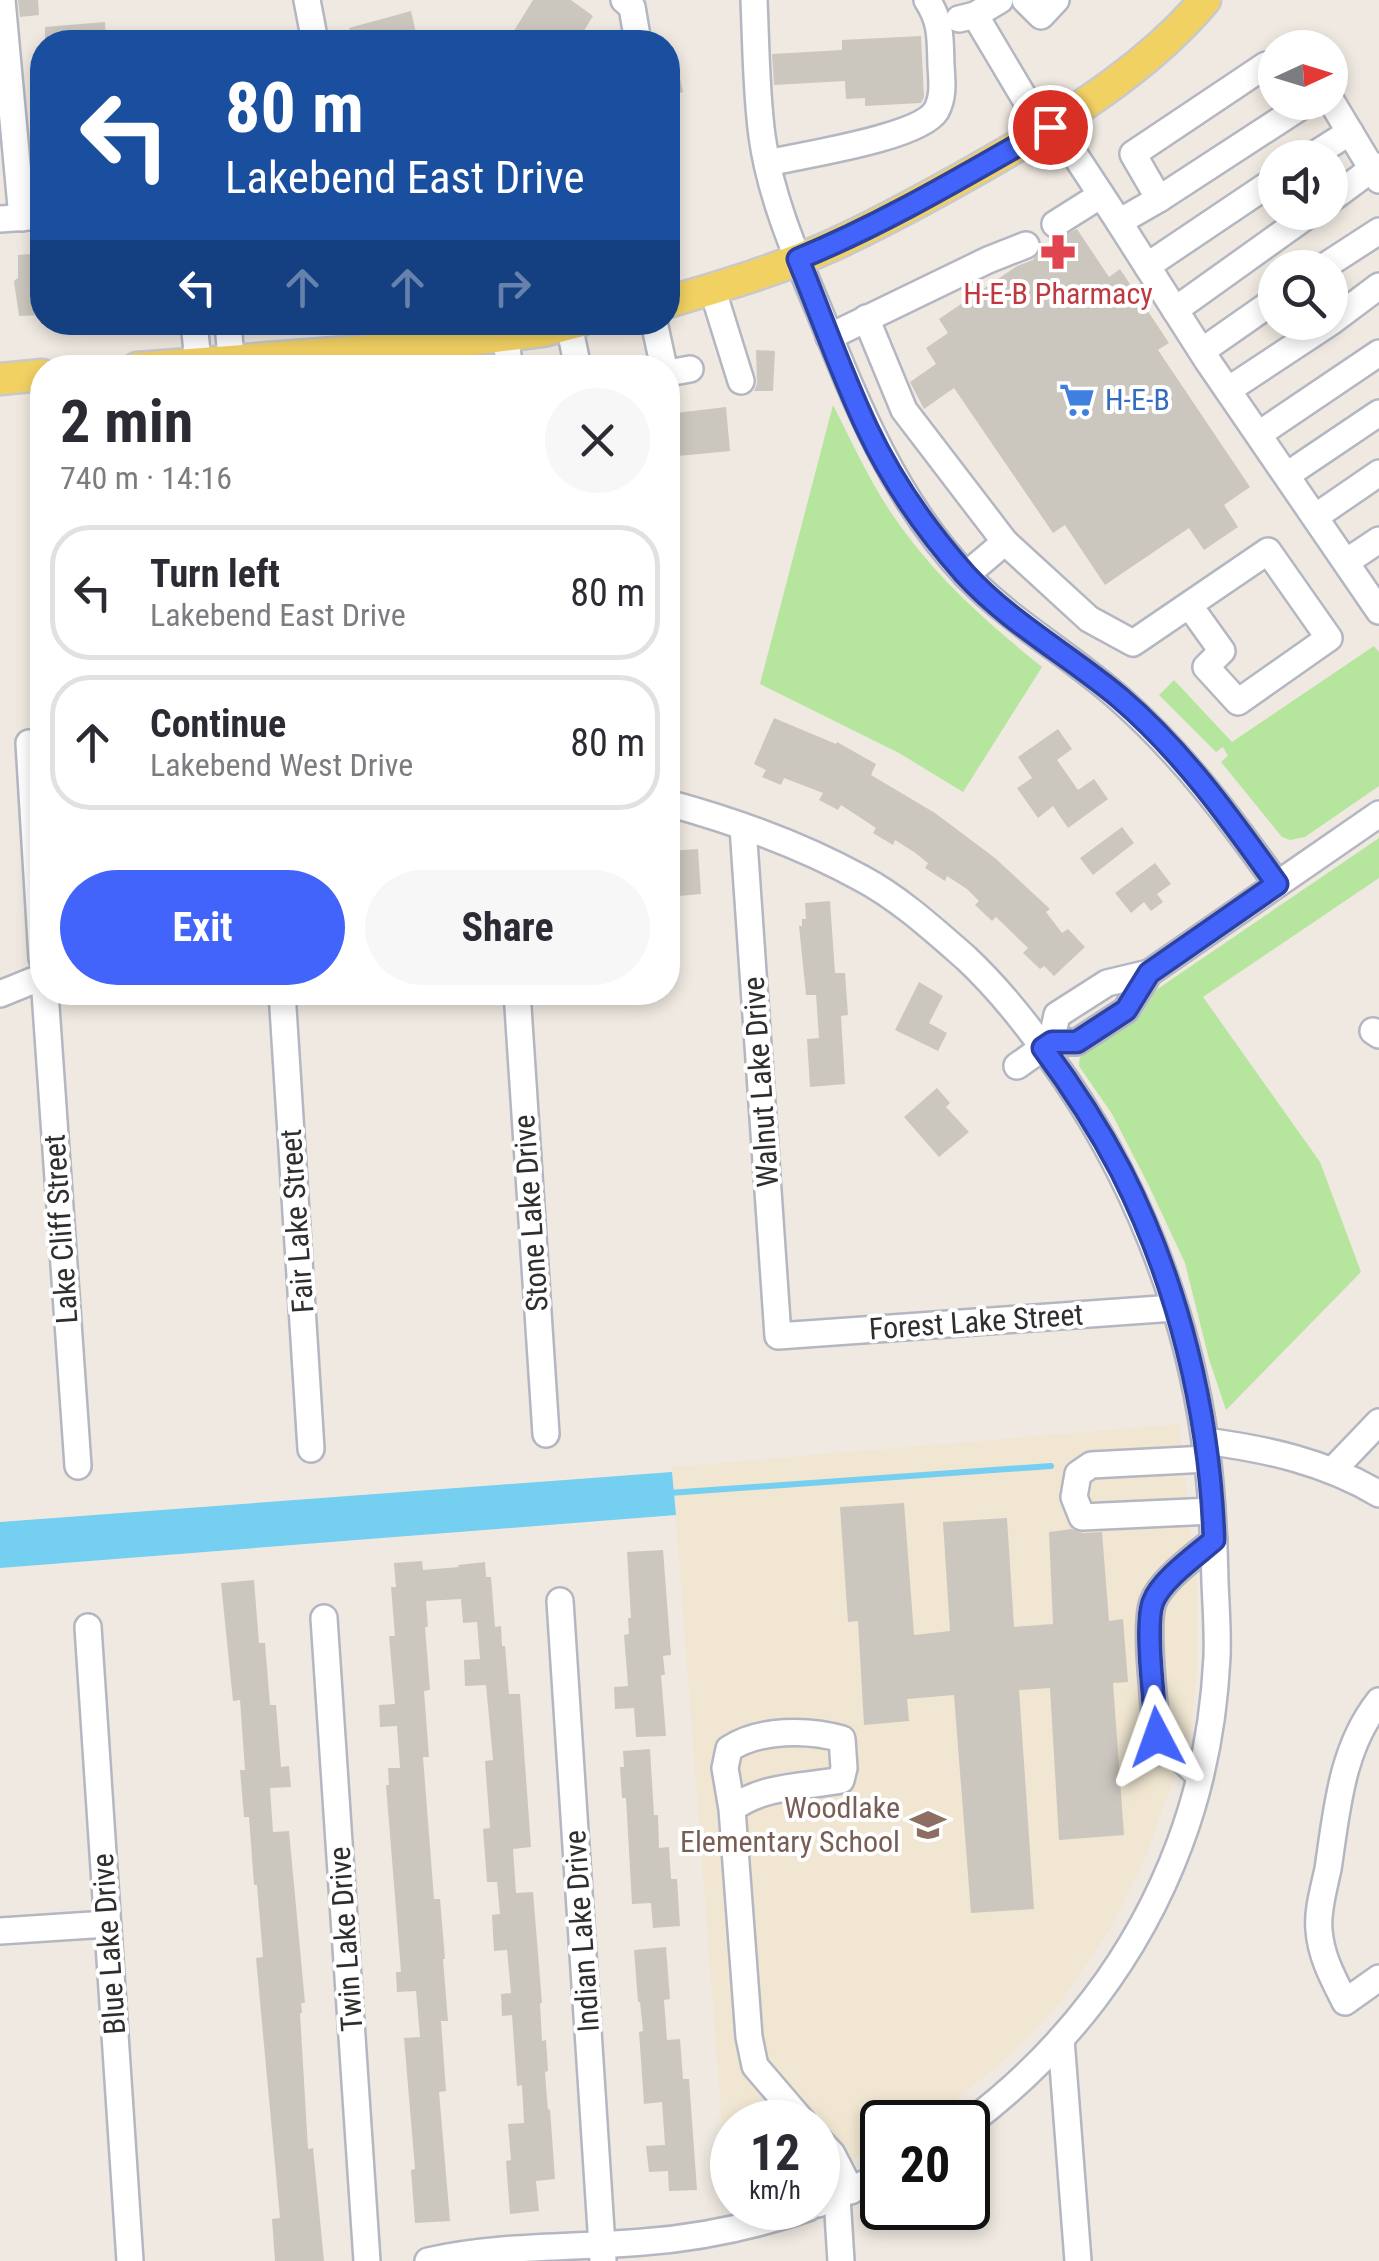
<!DOCTYPE html>
<meta charset="utf-8">
<style>
body{margin:0;font-family:"Roboto Condensed",sans-serif;background:#f7f7f7;color:#2b2b33;height:100vh;display:flex;flex-direction:column;font-size:38px;white-space:nowrap}
*{box-sizing:border-box;margin:0}
p{font-size:32px;color:#7c7c81}
.icon{flex:none;width:55px;height:55px;fill:none;stroke:currentColor;stroke-width:2;stroke-linecap:round;stroke-linejoin:round}
.map{position:relative;flex:1;overflow:hidden}
.details{position:absolute;left:30px;top:355px;width:650px;height:650px;display:flex;flex-direction:column;background:#fff;border-radius:40px;box-shadow:0 5px 15px #0003}
.details>*{flex:none}
.top-card{position:absolute;left:30px;top:30px;width:650px;height:305px;border-radius:40px;box-shadow:0 5px 15px #0003;background:#1a4fa0;color:#fff;overflow:hidden}
.needle{width:65px;rotate:86deg}
.tools{position:absolute;left:1258px;top:30px;display:grid;gap:20px}
.tools a{display:grid;place-items:center;width:90px;height:90px;border-radius:50%;background:#fff;box-shadow:0 5px 15px #0003;font-size:50px}
.speed{position:absolute;left:710px;top:2100px;display:flex;gap:20px;font-size:50px;font-weight:700;text-align:center}
.speed>*{display:grid;place-content:center;width:130px;height:130px;border-radius:50%;background:#fff;box-shadow:0 5px 15px #0003;line-height:1}
.speed small{font-size:25px;font-weight:400}
.speed .limit{border:5px solid #111;border-radius:15px;background:#fff;color:#111}
.pin{position:absolute;display:grid;place-items:center;width:85px;height:85px;color:#fff;margin:-42px;border:5px solid #fff;border-radius:50%;box-shadow:0 2px 10px #0007}
.me{position:absolute;width:110px;margin:-55px;rotate:356deg;stroke-linejoin:round;filter:drop-shadow(0 0 8px #0008)}
.turn{display:flex;align-items:center;gap:35px;height:210px;padding:0 30px;font-size:45px}
.turn .icon{width:130px;height:130px;stroke-width:2.5}
.turn b{display:block;font-size:70px;line-height:85px}
.lanes{display:flex;align-items:center;height:95px;padding:0 30px;background:#0003;justify-content:center;gap:50px;direction:ltr}
.lanes .off{opacity:.35}
.round{display:grid;place-items:center;flex:none;width:105px;height:105px;border-radius:52px;background:#f7f7f7}
.summary{display:flex;align-items:center;justify-content:space-between;height:170px;padding:0 30px}
h1{font-size:60px;font-weight:700;line-height:75px}
.button{display:flex;gap:20px;margin-top:auto;padding:20px 30px}
.button a{flex:1;height:115px;border-radius:60px;background:#4264fb;color:#fff;font-size:40px;font-weight:700;line-height:115px;text-align:center}
.button a+a{background:#f7f7f7;color:#2b2b33}
ul{padding:0;list-style:none}
li{display:flex;align-items:center;gap:30px;height:135px;margin:0 20px 15px;padding:0 10px;border:5px solid #e1e1e2;border-radius:40px}
li div{flex:1}
li b{display:block;font-size:38px}
li em{font-style:normal}
.map>svg:first-child{display:block}
</style>
<div class="map">
<svg width="1379" height="2261" viewBox="0 0 1379 2261">
<rect width="100%" height="100%" fill="#efe9e1"/>
<path fill="#f0e6d1" d="M1179 1424 1197 1590V1673L1190 1734 1144 1861 1110 1929 1060 2002 1010 2055 953 2102 919 2122H882V2145L872 2151 818 2175V2122H732V2200L728 2201 672 1467Z"/>
<g fill="#b6e59e">
<path d="M833 405C852 442 869 480 892 514 933 575 985 621 1042 667L963 792 899 753 760 684Z"/>
<path d="M1374 646 1379 652V786L1305 837 1290 840 1282 837 1221 762 1228 756 1223 747 1216 752 1159 695 1174 680 1232 742Z"/>
<path d="M1379 838V878L1203 997 1320 1162 1361 1272 1226 1410 1209 1359 1185 1263 1148 1184 1112 1114 1079 1066 1080 1055 1141 1015 1156 990Z"/>
</g>
<path fill="#75cff0" d="M672 1472 676 1515 0 1568V1522Z"/>
<g fill="none" stroke-linecap="round" stroke-linejoin="round">
<path stroke="#75cff0" stroke-width="6" d="M669 1493 1051 1466"/>
</g>
<g fill="#cbc7bf">
<path d="M18 0H38L39 15 20 17Z"/>
<path d="M533 0H571L593 16 577 42H507Z"/>
<path d="M411 11 418 42H353L349 28Z"/>
<path d="M105 22 106 42H45V27Z"/>
<path d="M921 36 924 97 921 103 865 106V98L846 99 845 81 774 85 772 54 842 50V40Z"/>
<path d="M668 51H674L683 92 668 96Z"/>
<path d="M1077 229 1109 277 1120 269 1169 343 1158 350 1250 487 1224 505 1238 527 1204 550 1189 528 1105 585 1065 525 1053 533 954 388 924 409 910 382 936 364 926 348 948 333 939 319 1017 266 1033 260 1041 249 1055 240Z"/>
<path d="M42 253V315L19 316 14 281 18 278V255Z"/>
<path d="M756 350 775 351 773 391H754L757 384Z"/>
<path d="M726 407 730 451 668 457V414Z"/>
<path d="M774 718 836 744 837 742 876 764 871 775 935 813 995 858 1050 909 1046 912 1062 933 1068 929 1085 947 1054 976 1044 966 1040 969 1023 953 1028 948 996 917 992 921 975 905 979 901 967 889 947 876 945 881 925 868 928 863 914 852 895 840 893 845 873 833 876 828 841 805 838 810 819 800 823 793 784 778 781 785 762 777 766 770 754 764Z"/>
<path d="M1058 729 1072 749 1057 760 1078 790 1094 779 1108 799 1068 828 1053 806 1038 818 1017 788 1032 778 1018 757Z"/>
<path d="M1122 827 1134 843 1093 875 1080 858Z"/>
<path d="M698 849 701 894 679 896 677 871 668 872V851Z"/>
<path d="M1155 863 1171 884 1157 894 1163 902 1151 911 1144 902 1131 913 1115 893Z"/>
<path d="M830 901 835 973H845L848 1015 841 1016 845 1084 810 1087 807 1039 819 1038 816 995H806L799 926H802V919H806L805 903Z"/>
<path d="M919 982 943 996 929 1023 947 1033 938 1051 895 1030Z"/>
<path d="M937 1088 950 1103 946 1107 969 1132 939 1157 904 1117Z"/>
<path d="M904 1503 914 1635 950 1631 943 1522 1007 1518 1014 1627 1053 1624 1049 1532 1072 1529 1083 1533 1102 1532 1109 1621 1123 1619 1128 1682 1113 1683 1124 1835 1059 1840 1050 1688 1019 1690 1034 1909 971 1913 954 1695 907 1699 909 1721 864 1725 858 1621 848 1622 840 1507Z"/>
<path d="M663 1550 671 1655 663 1656 665 1675H661L666 1736 636 1737 634 1708 615 1709 614 1687 628 1686 624 1635 629 1634 628 1618H631L627 1552Z"/>
<path d="M422 1561 423 1570 459 1567 458 1565 485 1562 486 1577H491L495 1627 501 1626 502 1646H505L509 1694H520L531 1847 513 1849 516 1893 533 1892 542 2003H540L542 2041 546 2040 548 2071 545 2072 546 2086 548 2110 550 2109 555 2179 536 2181 539 2211 510 2214 506 2161 511 2160 508 2124 524 2123 522 2085 517 2086 512 2015 502 2016 501 1994 511 1993 507 1950 494 1951 492 1915 500 1914 497 1882H487L483 1829 490 1828 485 1761 493 1760 486 1685 465 1686 464 1660 480 1659 477 1622 463 1623 461 1599 426 1601 428 1627H425L430 1690 424 1691 429 1757H423L434 1899H440L445 1959H443L448 2021H441L446 2091 439 2092 450 2221 415 2223 411 2170 415 2169 404 2038 420 2037 416 1991 397 1992 396 1972H401L386 1785H389L388 1768H400L397 1726 380 1727 379 1705 395 1704 389 1636H395L391 1587H396L394 1563Z"/>
<path d="M254 1580 259 1643H265L270 1705H276L281 1767 289 1766 291 1787 270 1788 273 1832 289 1831 305 2003H301L302 2013H300L308 2149 313 2148 324 2261H275L272 2219 280 2218 256 1958 263 1957 257 1885H254L249 1817H244L240 1770H245L240 1700 233 1701 221 1583Z"/>
<path d="M650 1749 654 1815H658L659 1848 669 1847 671 1879H677L680 1926 653 1928 651 1903 632 1904 626 1798H622L620 1767H624L623 1751Z"/>
<path d="M666 1947 670 1999 664 2000 667 2040 680 2039 683 2079H689L697 2190 669 2191 668 2171 649 2172 646 2146 665 2145 662 2102 644 2104 639 2032 643 2031 640 2002H638L634 1950Z"/>
</g>
<g fill="none" stroke-linecap="round" stroke-linejoin="round">
<defs>
<g id="minor">
<path d="M2 0 22 218"/>
<path d="M307 0 315 42"/>
<path d="M624 0 632 7 638 42"/>
<path d="M754 0C756 45 756 91 762 136 770 195 795 253 818 308 857 405 895 501 968 577 1014 624 1072 656 1121 700 1182 754 1230 818 1277 884"/>
<path d="M1025 0 1041 16 1056 0"/>
<path d="M975 15 1028 104 1073 152 1119 222 1159 199 1133 154 1266 65 1275 67"/>
<path d="M959 19 975 15 1000 0"/>
<path d="M1330 99 1372 169 1379 166"/>
<path d="M1309 158 1350 132"/>
<path d="M768 163C802 155 919 138 936 111 944 97 942 81 941 66 940 39 942 23 927 0"/>
<path d="M1159 199 1308 102"/>
<path d="M1330 200 1372 169 1379 180"/>
<path d="M0 219 42 216"/>
<path d="M1119 222 1207 360 1379 611"/>
<path d="M1055 224 1101 195"/>
<path d="M1147 266 1275 180"/>
<path d="M1322 268 1379 231"/>
<path d="M712 288 741 381"/>
<path d="M1175 310 1312 212"/>
<path d="M866 318 904 410 1005 542 1089 619 1133 643 1268 551 1329 638 1238 702 1206 667 1222 651 1189 605"/>
<path d="M194 322 198 362"/>
<path d="M228 322 231 360"/>
<path d="M654 322 664 368"/>
<path d="M569 325 578 368"/>
<path d="M505 335 510 368"/>
<path d="M829 337 988 260 1026 245"/>
<path d="M1202 351 1275 300"/>
<path d="M668 373 690 369"/>
<path d="M1228 390 1331 322 1379 286"/>
<path d="M1259 434 1379 353"/>
<path d="M1287 475 1379 413"/>
<path d="M1315 517 1379 473"/>
<path d="M1346 562 1379 540"/>
<path d="M966 575 1005 542"/>
<path d="M29 743 42 958"/>
<path d="M668 803C734 821 801 845 861 878 899 898 934 930 966 958 999 989 1026 1023 1052 1060 1132 1171 1186 1305 1205 1441 1212 1487 1214 1535 1215 1582 1216 1607 1218 1632 1217 1657 1214 1720 1202 1784 1180 1843 1138 1956 1064 2052 968 2124"/>
<path d="M743 827 778 1336 1174 1308"/>
<path d="M45 992 78 1466"/>
<path d="M282 992 311 1449"/>
<path d="M517 992 546 1434"/>
<path d="M0 994 42 977"/>
<path d="M1373 1031 1379 1035"/>
<path d="M1051 1042 1057 1015 1107 983 1149 973 1379 814"/>
<path d="M1051 1042H1077L1126 1010 1149 973"/>
<path d="M1017 1066 1051 1042"/>
<path d="M1205 1441C1266 1449 1326 1462 1379 1494"/>
<path d="M1207 1459 1091 1465 1078 1474 1074 1497 1082 1517 1212 1511"/>
<path d="M1333 1470 1379 1422"/>
<path d="M560 1601 603 2261"/>
<path d="M324 1618 367 2261"/>
<path d="M88 1627 130 2261"/>
<path d="M1379 1701C1341 1749 1337 1810 1328 1869 1324 1888 1317 1911 1319 1930 1321 1957 1333 1978 1345 2002L1379 1978"/>
<path d="M1200 1776 1157 1737C1155 1708 1144 1626 1153 1602 1161 1580 1197 1555 1214 1540"/>
<path d="M732 1809C762 1785 805 1787 841 1780L844 1768 842 1739C808 1729 759 1729 729 1749L725 1768 732 1809 749 2037 755 2066 803 2122"/>
<path d="M0 1931 107 1924"/>
<path d="M1061 2039 1078 2261"/>
<path d="M818 2139 832 2154 851 2191"/>
<path d="M837 2197 841 2261"/>
<path d="M818 2204 882 2176"/>
<path d="M428 2261C497 2245 572 2248 643 2242 699 2238 755 2226 808 2208"/>
</g>
<g id="major">
<path d="M668 302C723 286 780 269 833 245 895 216 954 183 1014 148 1082 108 1154 61 1205 0"/>
<path d="M137 368 413 347 543 331 578 322"/>
<path d="M0 379 42 375"/>
</g>
</defs>
<use href="#minor" stroke="#b4b7c1" stroke-width="30"/>
<use href="#major" stroke="#c9c9c9" stroke-width="35"/>
<use href="#minor" stroke="#fff" stroke-width="25"/>
<use href="#major" stroke="#f2d163" stroke-width="30"/>
</g>
<g fill="none" stroke-linecap="round" stroke-linejoin="round">
<defs>
<path id="route" d="M1050 127C967 174 886 223 798 259 821 315 841 373 867 428 892 481 926 530 965 574 1010 623 1069 655 1120 698 1182 751 1230 818 1277 884L1149 973 1126 1010 1077 1042H1052L1043 1048C1072 1087 1098 1127 1121 1171 1178 1283 1210 1414 1214 1540 1197 1555 1161 1580 1153 1602 1144 1625 1155 1708 1157 1737"/>
</defs>
<use href="#route" stroke="#2b41a3" stroke-width="25"/>
<use href="#route" stroke="#4264fb" stroke-width="18"/>
</g>
<defs>
<symbol id="pharmacy-bare" viewBox="-9 -9 18 18"><path d="M-2-6h4v4h4v4h-4v4h-4v-4h-4v-4h4Z" fill="#e0444e" stroke="#fff" stroke-width="2.5" paint-order="stroke"/></symbol>
<symbol id="supermarket-bare" viewBox="-9 -9 18 18"><path d="M-6-5.5h2.5l.6 2H6L4.5 2H-2.5L-4.4-4H-6ZM-1.5 3.2a1.3 1.3 0 1 0 .1 0ZM3 3.2a1.3 1.3 0 1 0 .1 0Z" fill="#3f7fe0" stroke="#fff" stroke-width="2.5" paint-order="stroke"/></symbol>
<symbol id="school-bare" viewBox="-9 -9 18 18"><path d="M0-5L7-2L0 1L-7-2ZM-4 1L0 2.5L4 1V4Q0 6-4 4Z" fill="#8d6e63" stroke="#fff" stroke-width="2.5" paint-order="stroke"/></symbol>
</defs>
<g fill-rule="evenodd">
<use href="#pharmacy-bare" x="1033" y="227" width="50" height="50"/>
<use href="#supermarket-bare" x="1052" y="375" width="50" height="50"/>
<use href="#school-bare" x="903" y="1800" width="50" height="50"/>
</g>
<g text-anchor="middle" stroke-width="8" stroke-linejoin="round" paint-order="stroke">
<g font-size="30" fill="#be3a42" stroke="#fff">
<text x="1058" y="304">H-E-B Pharmacy</text>
</g>
<g font-size="30" fill="#366cbe" stroke="#fff" text-anchor="start">
<text x="1105" y="410">H-E-B</text>
</g>
<g font-size="30" fill="#2e2e2e" stroke="#fff">
<text transform="translate(761 1082) rotate(-94)" y="10">Walnut Lake Drive</text>
<text transform="translate(531 1213) rotate(-94)" y="10">Stone Lake Drive</text>
<text transform="translate(297 1221) rotate(-94)" y="10">Fair Lake Street</text>
<text transform="translate(61 1229) rotate(-94)" y="10">Lake Cliff Street</text>
<text transform="translate(976 1322) rotate(-4)" y="10">Forest Lake Street</text>
<text transform="translate(582 1931) rotate(-94)" y="10">Indian Lake Drive</text>
<text transform="translate(346 1939) rotate(-94)" y="10">Twin Lake Drive</text>
<text transform="translate(109 1944) rotate(-94)" y="10">Blue Lake Drive</text>
</g>
<g font-size="30" fill="#785e54" stroke="#fff" text-anchor="end">
<text x="900" y="1818">Woodlake<tspan x="900" dy="34">Elementary School</tspan></text>
</g>
</g>
</svg>
<div class="tools">
<a><svg class="needle" viewBox="-14 -14 28 28"><path d="M0-13l5 13h-10z" fill="#e53935"/><path d="M0 13l5-13h-10z" fill="#7c7c81"/></svg></a>
<a><svg class="icon" aria-label="sound" viewBox="0 0 24 24"><path d="M4 9h4l5-4v14l-5-4H4zM17 9q2 3 0 6"/></svg></a>
<a><svg class="icon" aria-label="search" viewBox="0 0 24 24"><circle cx="10" cy="10" r="6"/><path d="M15 15l6 6"/></svg></a>
</div>
<div class="speed"><div>12<small>km/h</small></div><div class="limit">20</div></div>
<div class="pin" style="left:1050px;top:127px;background:#d93025"><svg class="icon" aria-label="arrive" viewBox="0 0 24 24"><path d="M6 21V4h12l-3 4 3 4H6"/></svg></div>
<svg class="me" style="left:1157px;top:1737px" viewBox="-20 -20 40 40"><path d="M0-17L14 15 0 8-14 15z" fill="#4264fb" stroke="#fff" stroke-width="4"/></svg>
<div class="top-card">
<div class="turn"><svg class="icon" aria-label="left" viewBox="0 0 24 24"><path d="M17 20v-9H6M10 6l-5 5 5 5"/></svg><div><b>80 m</b>Lakebend East Drive</div></div>
<div class="lanes"><svg class="icon" aria-label="left" viewBox="0 0 24 24"><path d="M17 20v-9H6M10 6l-5 5 5 5"/></svg><svg class="icon off" aria-label="ahead" viewBox="0 0 24 24"><path d="M12 20V5M6 11l6-6 6 6"/></svg><svg class="icon off" aria-label="ahead" viewBox="0 0 24 24"><path d="M12 20V5M6 11l6-6 6 6"/></svg><svg class="icon off" aria-label="right" viewBox="0 0 24 24"><path d="M7 20v-9h11M14 6l5 5-5 5"/></svg></div>
</div>
<section class="details">
<div class="summary"><div><h1>2 min</h1><p>740 m · 14:16</p></div><a class="round"><svg class="icon" aria-label="close" viewBox="0 0 24 24"><path d="M6 6l12 12M18 6L6 18"/></svg></a></div>
<ul>
<li><svg class="icon" aria-label="left" viewBox="0 0 24 24"><path d="M17 20v-9H6M10 6l-5 5 5 5"/></svg><div><b>Turn left</b><p>Lakebend East Drive</p></div><em>80 m</em></li>
<li><svg class="icon" aria-label="ahead" viewBox="0 0 24 24"><path d="M12 20V5M6 11l6-6 6 6"/></svg><div><b>Continue</b><p>Lakebend West Drive</p></div><em>80 m</em></li>
</ul>
<div class="button"><a>Exit</a><a>Share</a></div>
</section>
</div>
